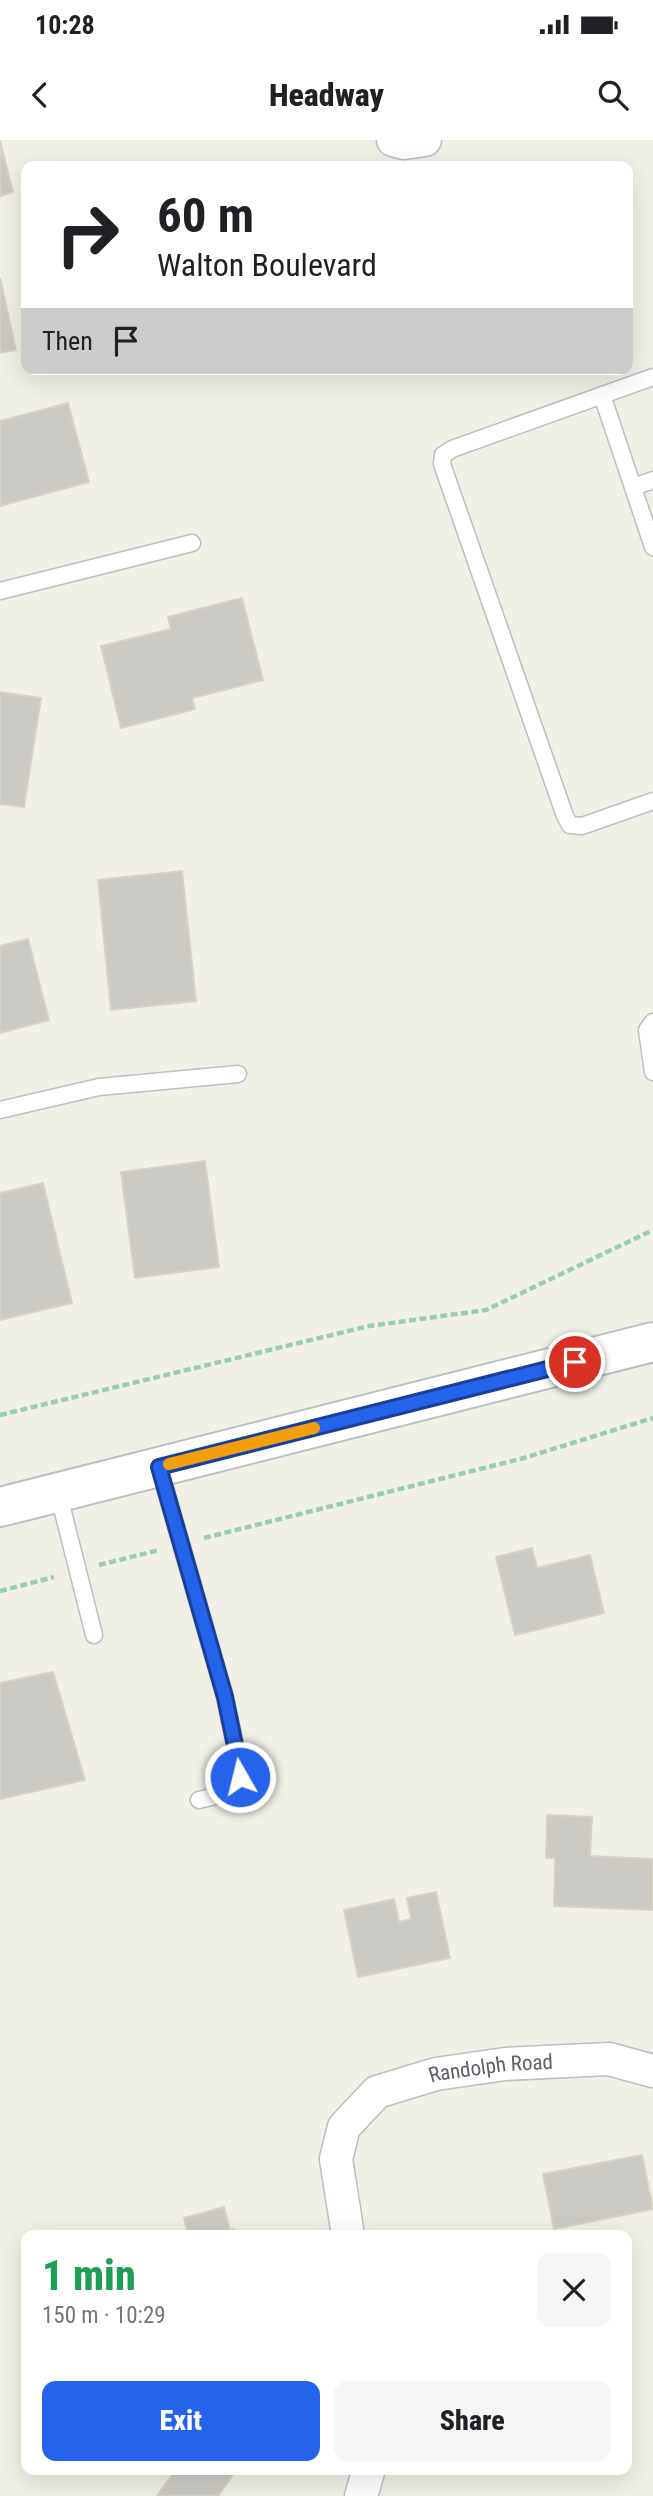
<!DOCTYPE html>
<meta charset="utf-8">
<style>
body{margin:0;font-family:"Roboto Condensed",sans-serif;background:#f6f6f6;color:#202124;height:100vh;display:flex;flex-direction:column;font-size:26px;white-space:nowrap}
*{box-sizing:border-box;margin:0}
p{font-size:23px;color:#757577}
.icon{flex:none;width:38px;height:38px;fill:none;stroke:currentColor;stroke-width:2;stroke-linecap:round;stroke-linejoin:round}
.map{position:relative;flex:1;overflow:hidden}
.details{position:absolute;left:21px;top:2090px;width:611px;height:245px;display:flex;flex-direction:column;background:#fff;border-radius:14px;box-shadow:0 7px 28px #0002}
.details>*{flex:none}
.top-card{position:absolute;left:21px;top:21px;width:612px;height:214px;border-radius:14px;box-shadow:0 7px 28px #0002;background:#fff;color:#202124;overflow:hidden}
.pin{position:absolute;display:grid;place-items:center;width:60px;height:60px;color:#fff;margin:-30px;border:4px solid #fff;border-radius:50%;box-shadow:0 2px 7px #0007}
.me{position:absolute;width:77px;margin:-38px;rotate:352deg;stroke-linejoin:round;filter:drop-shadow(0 0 5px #0008)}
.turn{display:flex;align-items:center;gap:24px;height:147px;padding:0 21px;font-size:32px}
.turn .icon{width:91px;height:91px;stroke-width:2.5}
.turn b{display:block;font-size:49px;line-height:60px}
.then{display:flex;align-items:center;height:66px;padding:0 21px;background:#0003;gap:14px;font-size:26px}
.round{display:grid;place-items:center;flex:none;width:74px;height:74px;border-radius:14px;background:#f6f6f6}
.headline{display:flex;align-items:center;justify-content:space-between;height:119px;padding:0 21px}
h1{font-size:42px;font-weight:800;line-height:52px;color:#1e9e55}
.primary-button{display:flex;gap:14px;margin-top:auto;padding:14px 21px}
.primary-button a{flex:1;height:80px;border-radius:14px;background:#2563eb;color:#fff;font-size:28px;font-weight:800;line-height:80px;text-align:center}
.primary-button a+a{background:#f6f6f6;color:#202124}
.status{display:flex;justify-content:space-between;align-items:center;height:49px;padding:0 35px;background:#fff;direction:ltr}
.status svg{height:19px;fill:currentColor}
header{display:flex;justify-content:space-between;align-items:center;height:91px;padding:0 21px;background:#fff;font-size:32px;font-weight:800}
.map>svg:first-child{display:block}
</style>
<div class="status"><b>10:28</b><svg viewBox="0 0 49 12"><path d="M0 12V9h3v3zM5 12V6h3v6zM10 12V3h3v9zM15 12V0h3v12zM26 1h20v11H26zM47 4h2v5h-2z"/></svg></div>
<header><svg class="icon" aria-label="back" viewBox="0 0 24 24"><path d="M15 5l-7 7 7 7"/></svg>Headway<svg class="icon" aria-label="search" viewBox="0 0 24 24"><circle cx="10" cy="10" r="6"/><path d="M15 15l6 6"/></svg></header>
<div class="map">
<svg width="653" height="2356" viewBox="0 0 653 2356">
<rect width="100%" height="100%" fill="#f1f0e7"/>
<g fill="#cccac4" stroke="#d6d3c4" stroke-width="2">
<path d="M0 1 13 52 0 56Z"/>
<path d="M0 138 16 210 0 213Z"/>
<path d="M68 263 89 342 0 366V281Z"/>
<path d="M242 458 263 540 192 558 195 569 121 588 101 506 171 489 168 477Z"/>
<path d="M0 552 41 558 24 667 0 664Z"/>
<path d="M182 731 196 861 111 870 98 740Z"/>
<path d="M28 799 49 880 0 893V806Z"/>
<path d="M205 1021 219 1127 135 1138 121 1032Z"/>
<path d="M43 1043 72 1163 0 1180V1053Z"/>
<path d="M532 1408 537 1428 590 1415 604 1473 515 1495 496 1417Z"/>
<path d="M53 1532 85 1640 0 1659V1543Z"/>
<path d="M547 1675 592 1677 590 1716 653 1719V1770L554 1766 555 1718H546Z"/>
<path d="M436 1752 450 1818 358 1837 344 1770 394 1759 399 1782 411 1779 407 1758Z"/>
<path d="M642 2015 653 2069 554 2089 543 2034Z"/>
<path d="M224 2067 230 2090 234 2089 236 2095H188L184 2078Z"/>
<path d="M176 2329H237L218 2356H157Z"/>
</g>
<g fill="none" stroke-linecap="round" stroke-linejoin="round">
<defs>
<g id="service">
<path d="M653 237 452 309 443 315 442 324 565 676 570 685 582 686 653 661"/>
<path d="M602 255 653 407"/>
<path d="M633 347 653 340"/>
<path d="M0 451 192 403"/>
<path d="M653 882 647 890 653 932"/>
<path d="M0 970 99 947 238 934"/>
<path d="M159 1327 225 1557 237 1615 240 1637 223 1654 199 1660"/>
<path d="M58 1352 94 1495"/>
</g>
<g id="minor">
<path d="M393 0 404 3 425 0"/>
<path id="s1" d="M348 2095 336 2019 344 1987 377 1952 436 1934 505 1924 609 1919 653 1931"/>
<path d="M361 2356 369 2329"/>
</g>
<path id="secondary" d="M0 1367 653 1202"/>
</defs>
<use href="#service" stroke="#bbbec3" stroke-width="19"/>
<use href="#minor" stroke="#bbbec3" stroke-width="35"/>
<use href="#secondary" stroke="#bcbec5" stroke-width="42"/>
<g stroke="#9accaf" stroke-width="4.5" stroke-dasharray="7 3.5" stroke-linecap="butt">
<path d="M0 1275 369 1186 486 1170 653 1090"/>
<path d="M204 1398 524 1318 653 1278"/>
<path d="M99 1425 159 1410"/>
<path d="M0 1451 54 1437"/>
</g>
<use href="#service" stroke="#fff" stroke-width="16"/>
<use href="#minor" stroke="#fff" stroke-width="32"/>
<use href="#secondary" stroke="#fff" stroke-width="38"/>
</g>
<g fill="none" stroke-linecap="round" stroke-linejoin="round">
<defs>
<path id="route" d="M240 1637 237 1615 225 1557 159 1327 575 1222"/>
</defs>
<use href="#route" stroke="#184099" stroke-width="18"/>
<use href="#route" stroke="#2563eb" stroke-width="12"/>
<path stroke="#f59e0b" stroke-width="12" d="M169 1324 314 1288"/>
</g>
<g text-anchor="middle" stroke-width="6" stroke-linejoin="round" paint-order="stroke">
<g font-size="21" fill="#5e6168" stroke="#fff">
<text dy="7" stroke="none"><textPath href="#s1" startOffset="275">Randolph Road</textPath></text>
</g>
</g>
</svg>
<div class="pin" style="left:575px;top:1222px;background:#d93025"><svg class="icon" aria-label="arrive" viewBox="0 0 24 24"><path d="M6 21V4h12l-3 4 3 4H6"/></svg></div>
<svg class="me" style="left:240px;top:1637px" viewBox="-20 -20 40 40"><circle r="17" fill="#2563eb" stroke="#fff" stroke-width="3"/><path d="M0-11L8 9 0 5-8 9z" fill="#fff"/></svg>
<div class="top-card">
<div class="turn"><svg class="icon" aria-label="right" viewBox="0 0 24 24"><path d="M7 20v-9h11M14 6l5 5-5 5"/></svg><div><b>60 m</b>Walton Boulevard</div></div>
<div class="then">Then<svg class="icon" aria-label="arrive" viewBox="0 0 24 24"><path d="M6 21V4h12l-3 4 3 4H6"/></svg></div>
</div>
<section class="details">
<div class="headline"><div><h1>1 min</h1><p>150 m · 10:29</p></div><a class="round"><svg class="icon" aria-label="close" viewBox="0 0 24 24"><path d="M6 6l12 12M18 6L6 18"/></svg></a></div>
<div class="primary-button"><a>Exit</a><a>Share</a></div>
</section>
</div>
